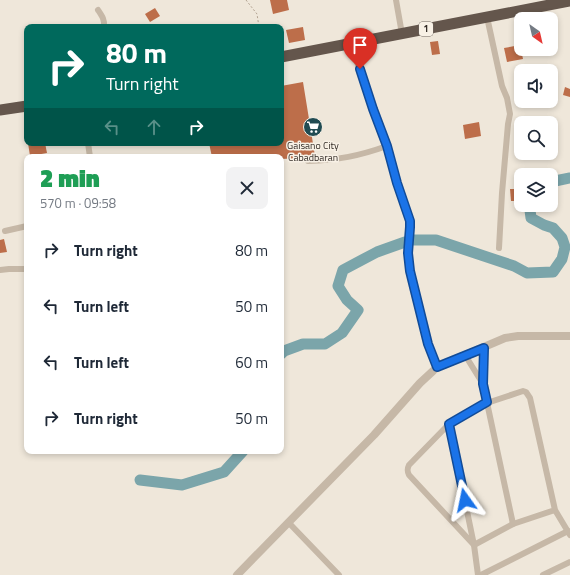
<!DOCTYPE html>
<meta charset="utf-8">
<style>
body{margin:0;font-family:"Titillium Web",sans-serif;background:#f2f2f3;color:#1f2937;height:100vh;display:flex;flex-direction:column;font-size:15px;white-space:nowrap}
*{box-sizing:border-box;margin:0}
p{font-size:13px;color:#747a83}
.icon{flex:none;width:22px;height:22px;fill:none;stroke:currentColor;stroke-width:2;stroke-linecap:round;stroke-linejoin:round}
.map{position:relative;flex:1;overflow:hidden}
.sheet{position:absolute;left:24px;top:154px;width:260px;height:300px;display:flex;flex-direction:column;background:#fff;border-radius:8px;box-shadow:0 2px 6px #0003}
.sheet>*{flex:none}
.guide{position:absolute;left:24px;top:24px;width:260px;height:122px;border-radius:8px;box-shadow:0 2px 6px #0003;background:#00695c;color:#fff;overflow:hidden}
.needle{width:26px;rotate:146deg}
.buttons{position:absolute;left:514px;top:12px;display:grid;gap:8px}
.buttons a{display:grid;place-items:center;width:44px;height:44px;border-radius:8px;background:#fff;box-shadow:0 2px 6px #0003;font-size:20px}
.pin{position:absolute;display:grid;place-items:center;width:34px;height:34px;color:#fff;margin:-41px -17px;border-radius:50% 50% 50% 0;rotate:-45deg;box-shadow:0 0 4px #0007}
.pin .icon{rotate:45deg}
.me{position:absolute;width:44px;margin:-22px;rotate:348deg;stroke-linejoin:round;filter:drop-shadow(0 0 3px #0008)}
.turn{display:flex;align-items:center;gap:14px;height:84px;padding:0 16px;font-size:18px}
.turn .icon{width:52px;height:52px;stroke-width:2.5}
.turn b{display:block;font-size:28px;line-height:34px}
.lanes{display:flex;align-items:center;height:38px;padding:0 16px;background:#0003;justify-content:center;gap:20px;direction:ltr}
.lanes .off{opacity:.35}
.round{display:grid;place-items:center;flex:none;width:42px;height:42px;border-radius:8px;background:#f2f2f3}
.summary{display:flex;align-items:center;justify-content:space-between;height:68px;padding:0 16px}
h1{font-size:24px;font-weight:800;line-height:30px;color:#1e9e55}
ul{padding:0;list-style:none}
li{display:flex;align-items:center;gap:12px;height:56px;padding:0 16px}
li div{flex:1}
li b{display:block;font-size:15px}
li em{font-style:normal}
.map>svg:first-child{display:block}
</style>
<div class="map">
<svg width="570" height="575" viewBox="0 0 570 575">
<rect width="100%" height="100%" fill="#efe7da"/>
<g fill="none" stroke-linecap="round" stroke-linejoin="round">
<g stroke="#7ba5aa" stroke-width="11">
<path d="M551 184 555 181 570 178"/>
<path d="M414 240H436L514 266 527 273 553 272 562 259 565 247 562 238 553 228 544 225 531 218 530 210 533 205"/>
<path d="M281 354 284 351 303 344H325L342 333 358 310 347 300 338 286 343 270 377 252 405 242"/>
<path d="M140 480 182 485 224 472 243 451"/>
</g>
</g>
<g fill="#bd6e4a">
<path d="M270 0H287L289 10 273 14Z"/>
<path d="M155 8 160 16 150 22 145 14Z"/>
<path d="M303 27 305 40 289 43 286 30Z"/>
<path d="M438 41 440 54 432 55 430 42Z"/>
<path d="M520 45 523 59 507 62 504 48Z"/>
<path d="M303 82 315 156 307 157 304 158 281 159V157H212L209 143H281V86Z"/>
<path d="M565 87 570 89V97L563 95Z"/>
<path d="M479 122 481 136 465 139 463 125Z"/>
<path d="M28 143H45L47 153 30 156Z"/>
<path d="M510 189H521V201H511Z"/>
<path d="M4 239 7 252 0 253V240Z"/>
</g>
<g fill="none" stroke-linecap="round" stroke-linejoin="round">
<path stroke="#b2a291" stroke-width="1" stroke-dasharray="2 2" stroke-linecap="butt" d="M246 0 257 14 259 27"/>
<g stroke="#c6b8a7" stroke-width="6">
<path d="M396 0 402 34"/>
<path d="M98 10C102 16 105 20 104 27"/>
<path d="M487 17 502 86 507 98 510 114 508 124 502 193 499 248"/>
<path d="M351 44 373 109 387 146 397 183 409 221 410 227 408 253 410 271 428 344 437 367"/>
<path d="M88 143 90 157"/>
<path d="M308 161C338 160 359 156 387 146"/>
<path d="M5 231 27 226"/>
<path d="M0 270 9 269H27"/>
<path d="M484 348 483 384 513 524"/>
<path d="M465 355 483 384"/>
<path d="M449 424 474 545 478 575"/>
<path d="M555 510 513 524 474 545 409 475C407 471 407 469 409 465L449 424 487 403 523 391 526 392 530 398 555 510 570 535"/>
<path d="M289 523 339 575"/>
<path d="M481 575 568 531"/>
<path d="M543 575 570 562"/>
</g>
<path stroke="#c6b8a7" stroke-width="8" d="M237 575 374 435 420 383 433 371 437 367 505 338 518 336H570"/>
<g stroke="#64564c" stroke-width="11">
<path d="M281 57 570 1"/>
<path d="M0 110 27 106"/>
</g>
</g>
<g fill="none" stroke-linecap="round" stroke-linejoin="round">
<defs>
<path id="route" d="M360 69 373 109 387 146 397 183 410 221V227L408 253 410 271 428 344 437 367 484 348 483 384 487 402 449 424 465 500"/>
</defs>
<use href="#route" stroke="#114b97" stroke-width="10"/>
<use href="#route" stroke="#1a73e8" stroke-width="7"/>
</g>
<defs>
<symbol id="supermarket-disc" viewBox="-11 -11 22 22"><circle r="9.5" fill="#204b52" stroke="#f8f1e6"/><path d="M-6-5.5h2.5l.6 2H6L4.5 2H-2.5L-4.4-4H-6ZM-1.5 3.2a1.3 1.3 0 1 0 .1 0ZM3 3.2a1.3 1.3 0 1 0 .1 0Z" fill="#fff"/></symbol>
</defs>
<g fill-rule="evenodd">
<use href="#supermarket-disc" x="302" y="116" width="22" height="22"/>
</g>
<g text-anchor="middle" stroke-width="3" stroke-linejoin="round" paint-order="stroke">
<rect fill="#f8f1e6" stroke="#6e6760" stroke-width="1" x="419" y="22" width="14" height="14" rx="3"/>
<g font-size="9" font-weight="bold" fill="#332c27">
<text x="426" y="32">1</text>
</g>
<g font-size="10" fill="#332c27" stroke="#f8f1e6">
<text x="313" y="149">Gaisano City<tspan x="313" dy="12">Cabadbaran</tspan></text>
</g>
</g>
</svg>
<div class="buttons">
<a><svg class="needle" viewBox="-14 -14 28 28"><path d="M0-13l5 13h-10z" fill="#e53935"/><path d="M0 13l5-13h-10z" fill="#747a83"/></svg></a>
<a><svg class="icon" aria-label="sound" viewBox="0 0 24 24"><path d="M4 9h4l5-4v14l-5-4H4zM17 9q2 3 0 6"/></svg></a>
<a><svg class="icon" aria-label="search" viewBox="0 0 24 24"><circle cx="10" cy="10" r="6"/><path d="M15 15l6 6"/></svg></a>
<a><svg class="icon" aria-label="layers" viewBox="0 0 24 24"><path d="M12 4l9 5-9 5-9-5zM3 14l9 5 9-5"/></svg></a>
</div>
<div class="pin" style="left:360px;top:69px;background:#d93025"><svg class="icon" aria-label="arrive" viewBox="0 0 24 24"><path d="M6 21V4h12l-3 4 3 4H6"/></svg></div>
<svg class="me" style="left:465px;top:500px" viewBox="-20 -20 40 40"><path d="M0-17L14 15 0 8-14 15z" fill="#1a73e8" stroke="#fff" stroke-width="4"/></svg>
<div class="guide">
<div class="turn"><svg class="icon" aria-label="right" viewBox="0 0 24 24"><path d="M7 20v-9h11M14 6l5 5-5 5"/></svg><div><b>80 m</b>Turn right</div></div>
<div class="lanes"><svg class="icon off" aria-label="left" viewBox="0 0 24 24"><path d="M17 20v-9H6M10 6l-5 5 5 5"/></svg><svg class="icon off" aria-label="ahead" viewBox="0 0 24 24"><path d="M12 20V5M6 11l6-6 6 6"/></svg><svg class="icon" aria-label="right" viewBox="0 0 24 24"><path d="M7 20v-9h11M14 6l5 5-5 5"/></svg></div>
</div>
<section class="sheet">
<div class="summary"><div><h1>2 min</h1><p>570 m · 09:58</p></div><a class="round"><svg class="icon" aria-label="close" viewBox="0 0 24 24"><path d="M6 6l12 12M18 6L6 18"/></svg></a></div>
<ul>
<li><svg class="icon" aria-label="right" viewBox="0 0 24 24"><path d="M7 20v-9h11M14 6l5 5-5 5"/></svg><div><b>Turn right</b></div><em>80 m</em></li>
<li><svg class="icon" aria-label="left" viewBox="0 0 24 24"><path d="M17 20v-9H6M10 6l-5 5 5 5"/></svg><div><b>Turn left</b></div><em>50 m</em></li>
<li><svg class="icon" aria-label="left" viewBox="0 0 24 24"><path d="M17 20v-9H6M10 6l-5 5 5 5"/></svg><div><b>Turn left</b></div><em>60 m</em></li>
<li><svg class="icon" aria-label="right" viewBox="0 0 24 24"><path d="M7 20v-9h11M14 6l5 5-5 5"/></svg><div><b>Turn right</b></div><em>50 m</em></li>
</ul>
</section>
</div>
